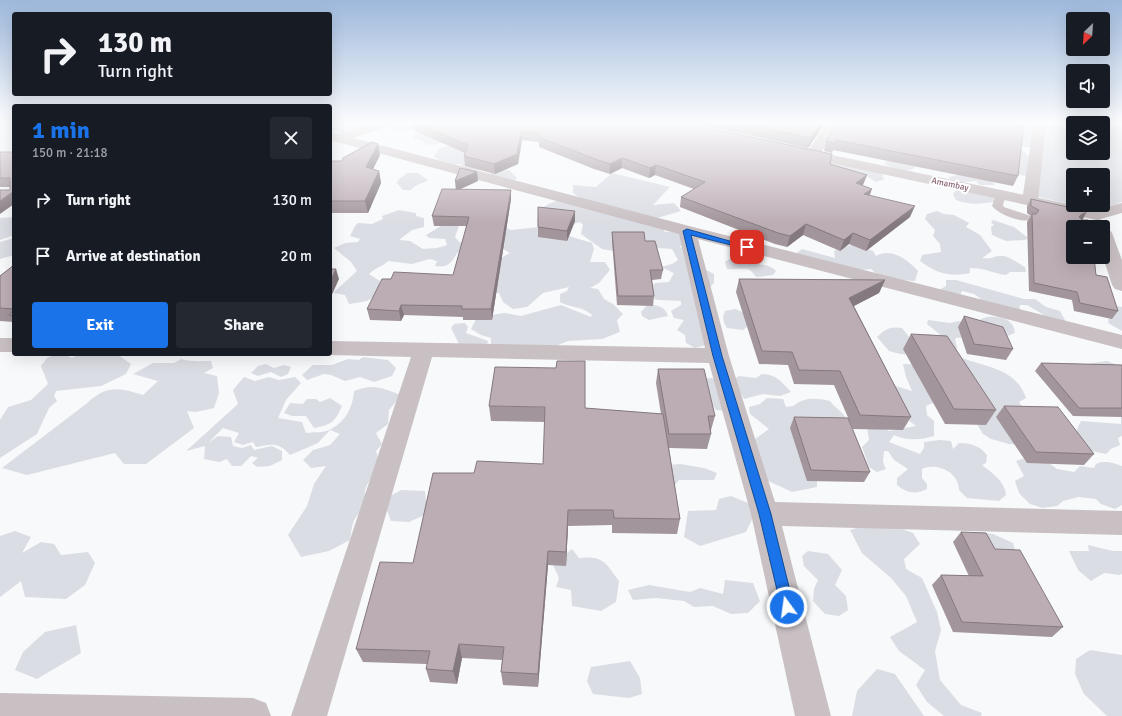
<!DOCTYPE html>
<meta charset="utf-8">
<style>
body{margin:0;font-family:Signika,sans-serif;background:#242831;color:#f1f3f6;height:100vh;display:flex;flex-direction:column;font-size:15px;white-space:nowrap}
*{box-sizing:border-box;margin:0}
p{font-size:13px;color:#9ea1a6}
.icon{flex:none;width:22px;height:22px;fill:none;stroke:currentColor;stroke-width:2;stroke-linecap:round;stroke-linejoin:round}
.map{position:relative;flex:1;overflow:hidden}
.panel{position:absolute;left:12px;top:104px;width:320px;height:252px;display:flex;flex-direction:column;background:#171b24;border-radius:4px;box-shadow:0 4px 16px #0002}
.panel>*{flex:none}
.guide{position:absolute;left:12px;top:12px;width:320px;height:84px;border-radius:4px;box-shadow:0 4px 16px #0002;background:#171b24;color:#f1f3f6;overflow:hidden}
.needle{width:26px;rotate:205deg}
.buttons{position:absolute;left:1066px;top:12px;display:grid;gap:8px}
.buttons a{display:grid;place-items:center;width:44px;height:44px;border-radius:4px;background:#171b24;box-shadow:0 4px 16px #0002;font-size:20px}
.pin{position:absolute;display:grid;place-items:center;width:34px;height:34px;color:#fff;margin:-17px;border-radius:8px;box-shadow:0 2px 6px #0006}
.me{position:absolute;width:44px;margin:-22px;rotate:346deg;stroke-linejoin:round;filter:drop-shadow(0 0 3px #0008)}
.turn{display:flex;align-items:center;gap:14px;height:84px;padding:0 20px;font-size:18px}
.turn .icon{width:52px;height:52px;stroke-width:2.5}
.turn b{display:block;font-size:28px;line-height:34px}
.round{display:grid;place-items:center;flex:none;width:42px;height:42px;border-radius:4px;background:#242831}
.summary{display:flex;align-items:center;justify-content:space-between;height:68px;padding:0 20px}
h1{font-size:24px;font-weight:800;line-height:30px;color:#1a73e8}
.button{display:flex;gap:8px;margin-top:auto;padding:8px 20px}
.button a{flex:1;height:46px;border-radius:4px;background:#1a73e8;color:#fff;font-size:16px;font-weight:800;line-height:46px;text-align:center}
.button a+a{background:#242831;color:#f1f3f6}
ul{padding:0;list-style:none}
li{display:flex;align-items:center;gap:12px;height:56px;padding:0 20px}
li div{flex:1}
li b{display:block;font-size:15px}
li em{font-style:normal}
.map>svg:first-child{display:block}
</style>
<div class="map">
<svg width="1122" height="716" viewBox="0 0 1122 716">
<rect width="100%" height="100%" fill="#f7f9fa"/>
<g fill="#dbdde4" fill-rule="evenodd">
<path d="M340 122H388V126C372 133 347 135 330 130L334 125Z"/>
<path d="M407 122H417L415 129 393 131 390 127Z"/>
<path d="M1031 122 1043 125 1038 122H1122V202L1100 211 1073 205H1103V175H1073V205L1034 196 1031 175 1025 176 1013 173 1009 146 1022 150 1029 156H1033L1037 148 1007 145 1018 125ZM1073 123H1103V153H1073Z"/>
<path d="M422 131 447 141 432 145 425 144 422 140 413 139 414 134Z"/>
<path d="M452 145 493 170H467L460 164 449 165 434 157 440 148Z"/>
<path d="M888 160 917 166C909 175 893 168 884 164Z"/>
<path d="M835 162 885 174 882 176 885 179 876 182 865 175 830 164Z"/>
<path d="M509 170 517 178 514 180 489 174 496 171Z"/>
<path d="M407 173H418L428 180C422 184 416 184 411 190H403L397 183 398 180Z"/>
<path d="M612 173 670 187 653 205 674 203 681 211 657 218 665 232 677 231 685 237V244L679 247 687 248 700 267 714 274V283L710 287 713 343 695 348 686 343 685 335 677 330 684 320 674 318 671 311 681 305V301L658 300 648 297 647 291 655 283 669 282 674 273 661 267 672 264 678 260 672 249 658 248 648 244 613 251 602 249 581 234 583 225 580 222 564 226H551L537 222C542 197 560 202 580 198L573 193V185L596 187Z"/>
<path d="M959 175 992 181 994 185H980L976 181 963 182 951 180 948 177Z"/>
<path d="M957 189H983L996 199V202C981 203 971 206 956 200L953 194Z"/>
<path d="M399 210 416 213V216L424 218V227L412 230 399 240 410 241 423 249 437 248 447 245 445 239 429 238 426 235 441 226H459L455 237 459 242 470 244 468 249 457 253C451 264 447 268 435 266L437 261 430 259 412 264 388 261C382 267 375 268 369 274L380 281C375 302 369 301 349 304L345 295 333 293 357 271 351 262 334 248 345 243 358 242 360 239 350 236 355 226 358 223 372 224 383 219 382 216Z"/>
<path d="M937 211 944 214 954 215 969 223 966 227 980 235 992 251 982 258C991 259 990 258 998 256 1007 254 1018 263 1025 267L1026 272H1010L1006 275C992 273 985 268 970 268V273C949 277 938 274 920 261L922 255 941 252 940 244 933 236 935 230 925 219 927 214Z"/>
<path d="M14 217V235L0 240V218Z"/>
<path d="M993 220 1014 227 1028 238 1025 240 1006 241 992 235 991 227 994 225 991 222Z"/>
<path d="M501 226 511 230 539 227 592 243 594 249 590 262H605L610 270 599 283 590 288 598 289 604 299 613 304 623 314 617 320 620 332 602 339 568 341 553 347H491V338L481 335 471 329 477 317 505 313 521 316 561 305 591 317 592 315C580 305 573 309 560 302V294L567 291 569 287 543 293 527 307 513 309 503 302 499 293 489 292 497 260 510 253 494 244Z"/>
<path d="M14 238V261V255L0 259V242Z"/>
<path d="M853 244 873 251 876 256C891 247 908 260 918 271L915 281C901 280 882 280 871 269L860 270 794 255 802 249 835 258 834 251Z"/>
<path d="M731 258H744C753 268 768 261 776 271L773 275 757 277C753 275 753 272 750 270 747 267 732 270 727 269L725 262Z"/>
<path d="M946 280H956L1024 299H1035L1046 307 1060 311 1066 322 1054 321 1027 305H1020L1019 313 981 304V299L974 294 962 291 959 297 939 290 946 286Z"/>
<path d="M648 304C658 306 665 306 668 316L649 320 642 316 641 312Z"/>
<path d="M1111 305 1122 307V331L1108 323Z"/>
<path d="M735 309 747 314 753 322 743 330 727 328C723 322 722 318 725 311Z"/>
<path d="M987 317C1000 316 1013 318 1015 333L1007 336 979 322 981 319Z"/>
<path d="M928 320 950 323 958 321 965 322V337L956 338 955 340 957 347V356C983 367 1016 367 1026 398L1019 402 1024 409 1026 445 1009 444 991 439 983 434 975 421 941 399 926 406 927 415 934 421V436C922 440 906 441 894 435L889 442 920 454 924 448V442L940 440 951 441 953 449 959 443C971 443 980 446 987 455L986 463 982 465C992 473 1005 481 1006 495L999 501 967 498 959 490C959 472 937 462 922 469V478L927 484V489C915 495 907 493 897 485V478L908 469 894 460 888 451H884L883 462 886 469 877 472 869 467 862 447 869 440 867 427 882 426 889 431 916 426 907 419 883 382 912 391 906 377 903 364 929 365 916 355 900 354 889 351 877 337C885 329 890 326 902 328L910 338H925L926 334 942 336 927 324Z"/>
<path d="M465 323 468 327 466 333 488 341 486 348 460 346 451 328 454 324Z"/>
<path d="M55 354H63L72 358 80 354H117L131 364 126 374 101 386 56 391 54 396 57 401 49 408 37 434 0 458V420L8 407 31 400 48 384 41 366 47 358Z"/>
<path d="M363 357 388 360 396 368 392 376 374 382 360 377 345 381 331 375 324 374 307 380 302 375 313 365H332L348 359 359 360Z"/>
<path d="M181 359C190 362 201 361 211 361L213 368 204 373 217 376 219 393 214 408 196 412 187 411 194 428 146 464H124L115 453 27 475 2 468 86 404C106 385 118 387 143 395L158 381 133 374 153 363H174Z"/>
<path d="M1107 361 1122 367V436L1118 438 1120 445 1111 449 1106 454 1087 450 1076 437 1078 427 1081 421 1121 424V417L1115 413 1087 364Z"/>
<path d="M266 364 274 368 284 365 291 367 288 374 281 377 271 372 258 376 251 373 258 366Z"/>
<path d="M762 374C776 374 782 382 791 392L780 396 763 394 744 399 733 380 739 376 756 378Z"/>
<path d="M244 377 255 381 269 377 279 380 295 377 301 383 286 400 278 418 302 422 306 433C313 432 325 433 331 429 346 421 353 407 354 391 373 383 383 388 401 395L389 410 388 424 376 433 382 444 376 451C386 478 355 480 368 506 352 518 353 521 350 540L329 551 301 557 288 535 307 506 314 484 326 466 311 468 303 460 313 450 330 445 340 434 330 430 318 443 290 455C279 442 272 444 256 447L253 442 243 445 234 442 239 433 223 428 208 443 218 436 231 437 233 446 242 448 251 445 254 450 272 446 282 451V460L270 466 257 467 252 463 258 458 251 456 241 466H232L227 459 219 462 204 459 205 446 186 451 238 404 233 390Z"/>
<path d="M712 378 724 382 729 411 716 410 710 400 703 379Z"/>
<path d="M330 398 342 406C335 422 331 425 314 428L306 416H292L284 413 290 403 303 404 307 399H316L320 402Z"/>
<path d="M767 398 783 399 786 407 793 406C805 397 816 398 830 401 835 408 841 410 846 418L817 475V487L792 492 758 476 755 439 769 429 750 414 749 407 760 404Z"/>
<path d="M1028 457 1044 459 1057 469 1074 472 1080 466 1094 468 1096 464C1105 460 1113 463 1122 466V505L1115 509 1101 504 1096 499 1079 497 1063 501 1057 506 1043 508 1030 504 1019 493 1015 481 1024 476 1016 461Z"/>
<path d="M680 464 704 468 717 473 714 480H679L675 485 664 482 658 466Z"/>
<path d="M401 490 425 491 427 514 409 522 391 521 385 505 392 495Z"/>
<path d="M731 496 758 507 746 532 700 546 684 537 688 511 716 510 719 499Z"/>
<path d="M870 524 902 529 913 533 920 544 904 559 906 569 922 578 937 612 941 630 935 651 940 680 961 705 982 713 981 716H944L927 702 916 685 925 670 899 651 890 637 917 622 906 596 891 578 862 553 850 530Z"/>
<path d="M15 531 31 537 22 553 41 542 54 544 61 555 88 552 95 563 85 585 66 599 25 597 21 581 0 597V536Z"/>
<path d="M980 532 993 534 1013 543 1016 555 1006 564 970 539Z"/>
<path d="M1088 545 1113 551H1122V574L1120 575 1104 573 1091 581 1078 570 1069 551H1089Z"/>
<path d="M572 549 579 558C603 555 606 563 619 581L616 602 601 611 572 606 571 590 556 587 559 578 553 565Z"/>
<path d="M808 551 828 554 842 570 835 585 846 596 848 610 839 616 825 614 813 601 814 589 818 580 804 566 802 556Z"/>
<path d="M725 580 753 583 760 601 748 613 731 614 713 606 694 607 684 601 656 598 633 600 628 590 649 585 690 592 700 588 723 594Z"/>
<path d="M76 625 81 653 37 679 15 670 23 652 45 632Z"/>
<path d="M1090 650 1122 655V716H1107L1084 694 1075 674 1076 659Z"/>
<path d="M630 661 640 678 642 694 629 698 593 694 587 681 591 667Z"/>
<path d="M877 669 895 674 924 716H852L857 691Z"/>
</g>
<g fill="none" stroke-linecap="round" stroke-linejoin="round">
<g fill="#c9c0c3" fill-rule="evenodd">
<path d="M1001 192 1006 195 1003 205 1004 207 1031 216 1033 218 1031 220C1021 223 998 214 992 206L996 195Z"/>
<path d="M1099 219 1105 222 1103 224 1078 227 1076 225 1078 223Z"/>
</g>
<g fill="#c9c0c3" fill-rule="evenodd">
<path d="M0 122H8L0 127Z"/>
<path d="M373 122H393L391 125 353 138 693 227 1122 335V349L698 239 729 356 775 502 1122 511V535L782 526 831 716H795L751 514 709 363 432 357 327 716H291L411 357 330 355 326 354H330V341L705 348 679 234 330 140V132L338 134Z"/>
<path d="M828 122H841L817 158H807L805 155Z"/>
<path d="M1034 122H1046L1038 201 1036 204H1024L1022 201Z"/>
<path d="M1103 228 1109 229 1112 233 1122 260V291L1115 289 1112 285 1103 257Z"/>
<rect x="0" y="338" width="14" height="14"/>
<path d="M0 693 253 698 266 703 271 716H0Z"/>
</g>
<path fill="#c9c0c3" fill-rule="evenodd" d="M803 149 1097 210 1122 203V213L1097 220 798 156 796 153 798 150Z"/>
</g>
<g fill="#a2959b">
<path d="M413 122H680L830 164 867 175 862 186 870 195 910 217 866 251 849 244 840 251 803 235 787 247 775 244 680 207 681 197 694 189 655 175 649 178 622 168 610 174 594 169 539 147V142L522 140 518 164 495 174 465 166 464 156 465 153 415 131Z"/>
<path d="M689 122H826L808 148Z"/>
<path d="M839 122 1018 176 1013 186 833 150 832 153 824 151 826 141Z"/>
<path d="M0 152H14V204L10 190V187H0Z"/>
<path d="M380 155 373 169 379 171 381 183 368 213H330V161H342Z"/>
<path d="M478 181 460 189 511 199 492 320H463V317L404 315 401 321 370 320 367 309 391 279 453 275 467 226H434L432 216 456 189Z"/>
<path d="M1031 199 1086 213 1082 220 1096 275 1118 311 1112 319 1074 311 1072 300 1029 291 1027 222 1031 216 1027 213V206Z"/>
<path d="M575 221 567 241 538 237V227Z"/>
<path d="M612 232 645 241 663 270 661 279 652 280 654 296 653 306 617 305 612 241Z"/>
<path d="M14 265V322L0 321V276Z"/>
<path d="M739 279 885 280 879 293 854 306 911 417 903 430 853 429 834 385 794 384 788 365 759 364 736 292Z"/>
<path d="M964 316 1013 349 1006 360 967 354 958 327Z"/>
<path d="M911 334 996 410 986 425 945 424 903 349Z"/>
<path d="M1041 363 1122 365V417L1073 416 1035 371Z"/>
<path d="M658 369 715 416 711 430H710L711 434 707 449 669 448 680 519 677 534 612 533V525L568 526 566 566 548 565 538 687 503 685 501 672 502 660 462 658 457 684 430 682 426 669 427 664 363 662 356 649 413 563 474 473 543 464 545 422 491 421 489 406 585 408 661 414 656 383Z"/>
<path d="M1004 406 1094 454 1084 465 1027 463 996 417Z"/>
<path d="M794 417 870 472 864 482 807 481 790 428Z"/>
<path d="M961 532 995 549 1063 627 1052 637 953 632 932 585 941 575 969 576 953 542Z"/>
</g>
<g fill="#84797e">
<path d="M822 122H826L808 148 811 138Z"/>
<path d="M521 131 522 140 518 164 495 174 494 164Z"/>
<path d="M378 144 380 155 368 179 366 167Z"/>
<path d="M622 158V168L610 174V164Z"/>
<path d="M656 165 655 175 649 178 650 168Z"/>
<path d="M379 171 381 183 368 213 365 201Z"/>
<path d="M477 172 478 181 456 191 455 181Z"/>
<path d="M867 175 863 185 852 194 856 183Z"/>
<path d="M872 189 868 200 864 194Z"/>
<path d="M511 190V199L492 320 491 309Z"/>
<path d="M14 191V204L0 214V201Z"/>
<path d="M915 206 910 217 866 251 870 240Z"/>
<path d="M575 211V221L567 241V231Z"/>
<path d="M1086 213 1082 221 1074 225 1082 214Z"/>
<path d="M806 224 803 235 787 247 790 236Z"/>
<path d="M853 233 849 244 840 251 844 240Z"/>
<path d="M336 269 339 279 330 299V282Z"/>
<path d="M885 280 879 293 844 311 849 298Z"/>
<path d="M401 305 404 315 401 321 399 311Z"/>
<path d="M568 510V526L566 566V552Z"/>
<path d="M548 551V565L538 687V674Z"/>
<path d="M459 644 462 658 457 684 453 671Z"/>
</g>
<g fill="#bcadb4" stroke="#84797e">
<path d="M414 122H680L832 154 830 164 867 175 856 183 872 189 864 194 915 206 870 240 853 233 844 240 806 224 790 236 778 233 681 197 705 182 656 165 650 168 622 158 610 164 595 159 539 137V133L521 131 517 154 494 164 464 156 468 145Z"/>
<path d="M735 122H822L811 138Z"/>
<path d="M839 122H1024L1018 176 836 140 835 143 826 141Z"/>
<path d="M372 142 378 144 366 167 379 171 365 201H330V161H342L343 158Z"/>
<path d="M0 152H14V191L0 201V190H10V178H0Z"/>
<path d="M460 168 477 172 455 181Z"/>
<path d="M442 189 511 190 491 309H462V306L401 305 399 311 367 309 382 279H391L394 272 453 275 469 217 432 216Z"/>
<path d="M1031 199 1086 211V213L1082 214 1079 217 1082 220H1088L1089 227H1073V257H1094L1096 275 1107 277 1118 311 1080 303 1077 292 1034 283 1032 214H1036L1039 210 1031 206Z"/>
<path d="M538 207 575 211 567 231 538 227Z"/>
<path d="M612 232H644L645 241H655L663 270H650L654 296H618Z"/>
<path d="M14 265V309L0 308V276Z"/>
<path d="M330 269H336L330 282Z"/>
<path d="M739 279 885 280 849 298 911 417 860 415 840 371 799 370 792 352 762 351Z"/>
<path d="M14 310V315H9Z"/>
<path d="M964 316 1003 327 1013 349 974 344Z"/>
<path d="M911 334 947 336 996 410 954 409Z"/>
<path d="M557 361H585V408L663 414 680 519 614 518 613 510H568L566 552 548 551 538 674 501 672 504 647 459 644 453 671 426 669 430 651 356 649 380 562 413 563 433 473H474L477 461 543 464 545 407 489 406 495 367 556 368Z"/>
<path d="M1041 363 1122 365V408H1079Z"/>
<path d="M658 369H704L715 416H708L711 434H669Z"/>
<path d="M1004 406 1058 407 1094 454 1036 452Z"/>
<path d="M794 417 848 418 870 472 811 470Z"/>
<path d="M961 532 986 533 995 549 1020 550 1063 627 962 622 941 575 983 576Z"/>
</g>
<linearGradient id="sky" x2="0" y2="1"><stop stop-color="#9eb8dc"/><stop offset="0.55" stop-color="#fbfcfd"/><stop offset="1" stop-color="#fbfcfd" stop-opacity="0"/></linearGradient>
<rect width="1122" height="223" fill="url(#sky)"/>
<path fill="#1a73e8" stroke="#114b97" d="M687 229 751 247 747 249 691 235 722 356 771 514 794 607 792 612 787 614 783 612 781 607 759 514 713 356 683 231Z"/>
<g text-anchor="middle" stroke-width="4" stroke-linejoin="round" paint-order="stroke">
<g font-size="9" fill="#8a6775" stroke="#fff">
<text transform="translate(950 184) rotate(12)" y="3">Amambay</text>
</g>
</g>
</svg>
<div class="buttons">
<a><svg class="needle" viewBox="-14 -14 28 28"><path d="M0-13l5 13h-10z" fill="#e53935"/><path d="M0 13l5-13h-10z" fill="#9ea1a6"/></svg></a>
<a><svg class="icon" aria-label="sound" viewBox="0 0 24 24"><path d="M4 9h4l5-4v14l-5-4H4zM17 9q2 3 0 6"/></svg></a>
<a><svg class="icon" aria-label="layers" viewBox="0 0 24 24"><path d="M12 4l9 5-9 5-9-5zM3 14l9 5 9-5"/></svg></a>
<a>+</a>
<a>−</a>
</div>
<div class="pin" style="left:747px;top:247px;background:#d93025"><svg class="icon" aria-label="arrive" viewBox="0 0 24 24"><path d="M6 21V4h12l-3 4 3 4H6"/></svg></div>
<svg class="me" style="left:787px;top:607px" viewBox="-20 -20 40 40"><circle r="17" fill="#1a73e8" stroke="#fff" stroke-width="3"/><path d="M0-11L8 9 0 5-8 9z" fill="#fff"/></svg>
<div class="guide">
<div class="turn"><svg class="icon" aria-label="right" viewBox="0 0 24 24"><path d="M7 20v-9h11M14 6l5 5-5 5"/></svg><div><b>130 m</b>Turn right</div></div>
</div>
<section class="panel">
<div class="summary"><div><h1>1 min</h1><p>150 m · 21:18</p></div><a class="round"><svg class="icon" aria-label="close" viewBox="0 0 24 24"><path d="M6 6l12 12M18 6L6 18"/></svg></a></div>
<ul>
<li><svg class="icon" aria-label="right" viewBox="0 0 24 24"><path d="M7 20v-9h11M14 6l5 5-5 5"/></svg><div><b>Turn right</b></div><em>130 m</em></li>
<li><svg class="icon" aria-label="arrive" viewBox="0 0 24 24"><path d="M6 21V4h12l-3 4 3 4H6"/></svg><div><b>Arrive at destination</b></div><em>20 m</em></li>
</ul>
<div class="button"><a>Exit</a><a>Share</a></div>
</section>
</div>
